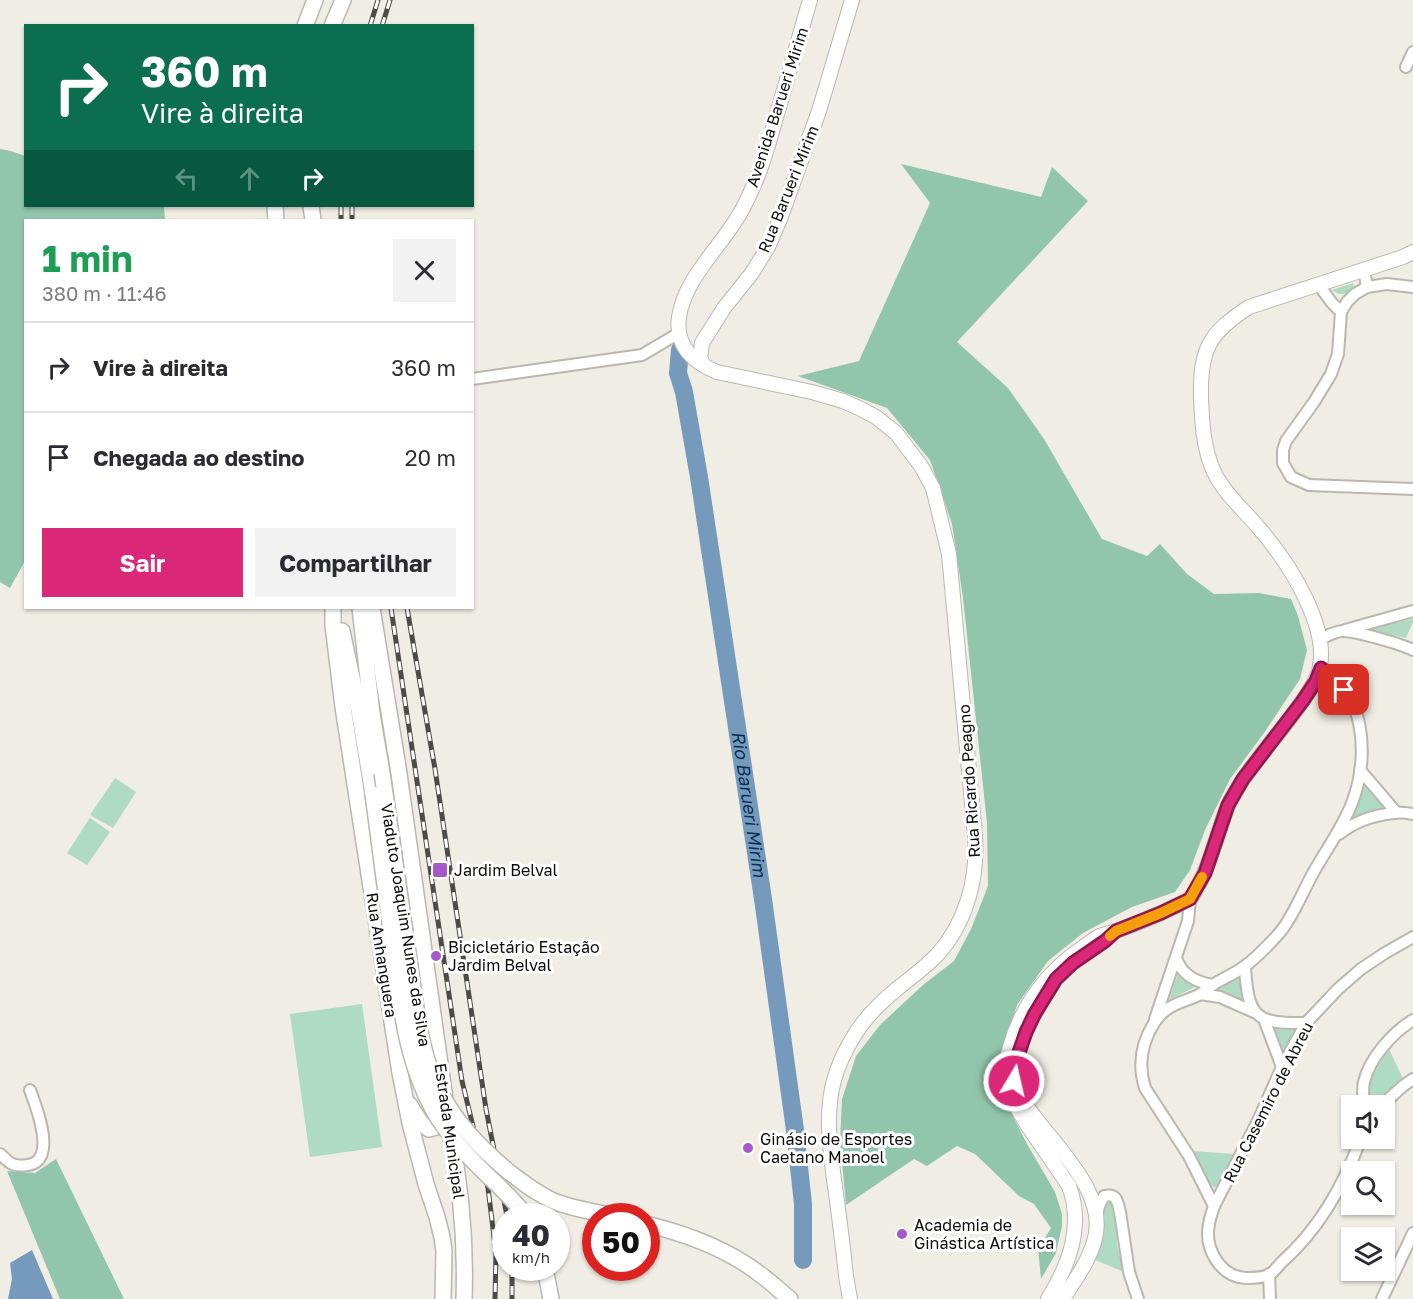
<!DOCTYPE html>
<html lang="pt">
<meta charset="utf-8">
<style>
body{margin:0;font-family:"Golos Text",sans-serif;background:#f2f2f3;color:#2b2b33;height:100vh;display:flex;flex-direction:column;font-size:22px;white-space:nowrap}
*{box-sizing:border-box;margin:0}
p{font-size:20px;color:#7c7c81}
.icon{flex:none;width:33px;height:33px;fill:none;stroke:currentColor;stroke-width:2;stroke-linecap:round;stroke-linejoin:round}
.map{position:relative;flex:1;overflow:hidden}
.side{position:absolute;left:24px;top:219px;width:450px;height:390px;display:flex;flex-direction:column;background:#fff;border-radius:0px;box-shadow:0 2px 4px #0004}
.side>*{flex:none}
.top-card{position:absolute;left:24px;top:24px;width:450px;height:183px;border-radius:0px;box-shadow:0 2px 4px #0004;background:#0b6e4f;color:#fff;overflow:hidden}
.tools{position:absolute;left:1341px;top:1095px;display:grid;gap:12px}
.tools a{display:grid;place-items:center;width:54px;height:54px;border-radius:0px;background:#fff;box-shadow:0 2px 4px #0004;font-size:30px}
.speed{position:absolute;left:492px;top:1203px;display:flex;gap:12px;font-size:30px;font-weight:700;text-align:center}
.speed>*{display:grid;place-content:center;width:78px;height:78px;border-radius:50%;background:#fff;box-shadow:0 2px 4px #0004;line-height:1}
.speed small{font-size:15px;font-weight:400}
.speed .limit{border:9px solid #d22;background:#fff;color:#111}
.pin{position:absolute;display:grid;place-items:center;width:51px;height:51px;color:#fff;margin:-26px;border-radius:12px;box-shadow:0 3px 9px #0006}
.me{position:absolute;width:66px;margin:-33px;rotate:9deg;stroke-linejoin:round;filter:drop-shadow(0 0 4px #0008)}
.turn{display:flex;align-items:center;gap:21px;height:126px;padding:0 18px;font-size:27px}
.turn .icon{width:78px;height:78px;stroke-width:2.5}
.turn b{display:block;font-size:42px;line-height:51px}
.lanes{display:flex;align-items:center;height:57px;padding:0 18px;background:#0003;justify-content:center;gap:30px;direction:ltr}
.lanes .off{opacity:.35}
.round{display:grid;place-items:center;flex:none;width:63px;height:63px;border-radius:0px;background:#f2f2f3}
.head{display:flex;align-items:center;justify-content:space-between;height:102px;padding:0 18px}
h1{font-size:36px;font-weight:700;line-height:45px;color:#1e9e55}
.primary-button{display:flex;gap:12px;margin-top:auto;padding:12px 18px}
.primary-button a{flex:1;height:69px;border-radius:0px;background:#db2777;color:#fff;font-size:24px;font-weight:700;line-height:69px;text-align:center}
.primary-button a+a{background:#f2f2f3;color:#2b2b33}
ul{padding:0;list-style:none}
li{display:flex;align-items:center;gap:18px;height:90px;padding:0 18px;border-top:2px solid #e1e1e2}
li div{flex:1}
li b{display:block;font-size:22px}
li em{font-style:normal}
.map>svg:first-child{display:block}
</style>
<div class="map">
<svg width="1413" height="1299" viewBox="0 0 1413 1299">
<rect width="100%" height="100%" fill="#f0ede4"/>
<g fill="#afdac3">
<path d="M1353 283 1354 290C1345 295 1340 296 1332 290Z"/>
<path d="M1413 619V622L1406 638 1368 630V628Z"/>
<path d="M115 778 136 792 113 828 90 815Z"/>
<path d="M1365 785H1368L1382 803 1383 810 1356 819 1353 815Z"/>
<path d="M90 818 110 832 87 865 67 853Z"/>
<path d="M1178 974 1185 980 1196 985 1193 988 1170 999 1171 993Z"/>
<path d="M1241 975V989L1245 1001 1216 991Z"/>
<path d="M362 1004 382 1147 310 1157 290 1014Z"/>
<path d="M1272 1024 1282 1029 1297 1028 1284 1052Z"/>
<path d="M1389 1049 1404 1081 1377 1101 1372 1102 1368 1099V1082Z"/>
<path d="M1192 1151 1234 1154 1220 1186 1213 1187 1210 1183Z"/>
<path d="M1108 1201 1114 1205 1117 1221V1245L1124 1272 1093 1259 1100 1246 1103 1228 1105 1203Z"/>
</g>
<g fill="#92c6ac">
<path d="M0 149 11 151 25 156 26 206H164L165 220H26V559L10 588 0 582Z"/>
<path d="M901 164 1041 197 1052 167 1088 201 957 342 1008 388 1044 439 1102 539 1147 556 1160 544 1187 574 1214 594 1259 593 1291 599 1298 616 1307 650 1300 679 1264 733 1230 779 1205 830 1190 870 1175 892 1132 907 1083 933 1048 961 1017 1005 1004 1046 999 1089 1027 1144 1055 1192 1062 1214V1226L1056 1253 1041 1279 1038 1249 1051 1228 1034 1204 1019 1196 975 1154 957 1146 927 1166 914 1159 846 1205 840 1141 842 1099 856 1056 880 1025 923 985 954 961 971 929 988 886 987 823 963 598 952 524 930 460 887 408 798 376 859 361 930 203Z"/>
<path d="M56 1159 124 1299H60L7 1171 35 1173Z"/>
</g>
<path fill="#769abc" d="M32 1250 53 1299H8L12 1279 10 1263Z"/>
<g fill="none" stroke-linecap="round" stroke-linejoin="round">
<path stroke="#769abc" stroke-width="18" id="s1" d="M680 350 678 373 684 392 699 477 763 899 795 1130 803 1204V1260"/>
<defs>
<g id="street">
<path d="M1406 67 1413 52"/>
<path d="M1364 270 1367 287 1355 294 1347 302 1341 312 1338 354 1331 374 1314 402 1286 441 1283 450V463L1291 477 1309 485 1413 489"/>
<path d="M1318 284 1332 303 1341 312"/>
<path d="M1367 287 1387 284 1413 287"/>
<path d="M472 379 642 355 679 333"/>
<path d="M1345 630 1413 611"/>
<path d="M1320 639C1327 636 1336 631 1343 631 1356 631 1401 644 1413 650"/>
<path d="M1321 668C1333 677 1345 687 1352 701 1366 733 1364 772 1352 803 1342 829 1325 851 1312 875 1303 892 1295 911 1284 927 1277 937 1255 959 1245 966 1236 973 1224 978 1214 984 1209 987 1204 992 1199 995 1181 1003 1166 1004 1154 1023 1141 1044 1138 1066 1145 1088L1189 1156 1214 1206C1212 1212 1210 1218 1209 1224 1204 1248 1220 1277 1246 1278 1253 1278 1262 1278 1269 1275 1274 1272 1278 1266 1282 1262 1319 1229 1344 1185 1361 1138"/>
<path d="M1360 770 1396 812"/>
<path d="M1339 834C1354 822 1375 815 1394 813 1400 812 1407 813 1413 814"/>
<path d="M1176 958C1182 975 1195 982 1213 985"/>
<path d="M1245 967C1248 1017 1255 1024 1306 1023"/>
<path d="M1200 994 1220 997 1254 1012"/>
<path d="M1155 1019 1188 921 1190 899"/>
<path d="M1264 1019 1282 1067"/>
<path d="M1363 1106C1364 1098 1362 1089 1364 1082 1369 1059 1393 1032 1413 1020"/>
<path d="M1381 1106 1403 1086 1413 1079"/>
<path d="M0 1154C11 1164 12 1167 28 1165 58 1161 36 1106 30 1090"/>
<path d="M1214 1206 1257 1123 1282 1067 1306 1023 1338 989 1361 969 1385 953 1413 937"/>
<path d="M1097 1216 1099 1206 1104 1196C1117 1193 1117 1201 1120 1212L1129 1272 1138 1299"/>
<path d="M1269 1274 1270 1299"/>
<path d="M1382 1299 1413 1233"/>
</g>
<g id="secondary">
<path d="M810 0C799 38 788 76 777 114 771 134 766 155 758 175 752 190 743 210 734 223 715 252 684 282 679 317 675 345 692 362 717 372L812 392 843 401 861 409 876 417 896 433 921 466 933 488 949 554 975 836C978 879 966 923 937 955 919 974 896 987 878 1006 858 1025 842 1053 834 1080 825 1114 830 1146 834 1180 838 1206 841 1232 844 1257L846 1276 850 1299"/>
<path d="M703 364 700 358 702 343 724 308 752 273 768 247 780 219 819 111 852 0"/>
<path d="M1015 1076C1017 1043 1034 1011 1053 984"/>
<path d="M1022 1099C1046 1139 1111 1190 1094 1242 1088 1263 1074 1281 1063 1299"/>
<path d="M1048 1299C1069 1265 1084 1226 1069 1186 1055 1165 1040 1144 1026 1123 1020 1112 1012 1102 1008 1090 1003 1076 1006 1060 1010 1047 1022 1005 1047 972 1082 948 1088 944 1094 939 1100 936 1105 934 1111 933 1116 931 1136 924 1157 915 1176 906 1180 904 1187 902 1191 898 1194 895 1196 888 1199 884 1212 860 1217 833 1227 808 1234 791 1245 776 1256 762 1275 736 1299 710 1314 683 1340 638 1287 560 1258 527 1243 509 1224 493 1214 472 1203 448 1202 422 1201 397 1200 349 1209 333 1249 307L1403 257 1413 252"/>
</g>
<g id="primary">
<path d="M305 26 315 0"/>
<path d="M332 26 343 0"/>
<path d="M275 206 276 220"/>
<path d="M311 206 313 220"/>
<path d="M333 608V625L343 707 400 1073 410 1123 426 1184 437 1217 442 1237 444 1251 443 1299"/>
<path d="M360 608 372 714 382 773"/>
<path d="M372 608 398 767 445 1099"/>
<path d="M342 631 359 710 373 794"/>
<path d="M409 1104 421 1123 429 1129 440 1126 447 1114"/>
<path d="M450 1132C461 1187 466 1243 464 1299"/>
<path d="M646 1224C687 1234 728 1249 761 1275 771 1282 780 1291 790 1299"/>
<path d="M545 1268 551 1299"/>
</g>
</defs>
<use href="#street" stroke="#bab7af" stroke-width="14"/>
<use href="#secondary" stroke="#bab7af" stroke-width="16"/>
<use href="#primary" stroke="#bab7af" stroke-width="18"/>
<use href="#street" stroke="#fff" stroke-width="10"/>
<use href="#secondary" stroke="#fff" stroke-width="14"/>
<use href="#primary" stroke="#fff" stroke-width="15"/>
<defs>
<g id="rail">
<path d="M370 26 378 0"/>
<path d="M382 26 390 0"/>
<path d="M341 206V220"/>
<path d="M352 206V220"/>
<path d="M391 608 462 1081 488 1188 496 1253 495 1299"/>
<path d="M407 608 435 769 486 1109 507 1216"/>
<path d="M512 1268V1299"/>
</g>
</defs>
<use href="#rail" stroke="#4c4b46" stroke-width="5"/>
<use href="#rail" stroke="#fff" stroke-width="3" stroke-dasharray="9" stroke-linecap="butt"/>
<defs>
<g id="primary-bridge">
<path d="M382 773 418 1022C422 1043 427 1065 436 1084 453 1120 479 1147 509 1172 524 1183 538 1195 556 1202 574 1209 595 1212 614 1216"/>
<path d="M373 794C379 842 386 890 392 939 400 1000 405 1064 438 1118 450 1136 464 1152 479 1167 495 1183 513 1198 526 1216"/>
</g>
</defs>
<use href="#primary-bridge" stroke="#bab7af" stroke-width="18" stroke-linecap="butt"/>
<use href="#primary-bridge" stroke="#fff" stroke-width="15"/>
</g>
<g fill="none" stroke-linecap="round" stroke-linejoin="round">
<defs>
<path id="route" d="M1014 1081 1016 1061 1026 1032 1034 1015 1056 979 1073 963 1105 941 1116 931 1161 913 1190 899 1205 873 1228 805 1243 779 1302 702 1316 681 1321 668 1338 681 1344 690"/>
</defs>
<use href="#route" stroke="#8e194d" stroke-width="15"/>
<use href="#route" stroke="#db2777" stroke-width="10"/>
<path stroke="#f59e0b" stroke-width="10" d="M1110 936 1116 931 1161 913 1190 899 1202 877"/>
</g>
<g fill="#a657c9" stroke="#fff" stroke-width="2">
<rect x="432" y="862" width="16" height="16" rx="3"/>
<circle cx="436" cy="956" r="6"/>
<circle cx="748" cy="1148" r="6"/>
<circle cx="902" cy="1234" r="6"/>
</g>
<g text-anchor="middle" stroke-width="6" stroke-linejoin="round" paint-order="stroke">
<g font-size="16" fill="#0d0c09" stroke="#fff">
<text transform="translate(777 107) rotate(-72)" y="6">Avenida Barueri Mirim</text>
<text transform="translate(788 189) rotate(-68)" y="6">Rua Barueri Mirim</text>
<text transform="translate(969 781) rotate(-94)" y="6">Rua Ricardo Peagno</text>
<text transform="translate(406 925) rotate(81)" y="6">Viaduto Joaquim Nunes da Silva</text>
<text transform="translate(382 955) rotate(81)" y="6">Rua Anhanguera</text>
<text transform="translate(1268 1102) rotate(-63)" y="6">Rua Casemiro de Abreu</text>
<text transform="translate(450 1131) rotate(82)" y="6">Estrada Municipal</text>
</g>
<g font-size="16" fill="#0d0c09" stroke="#fff" text-anchor="start">
<text x="454" y="876">Jardim Belval</text>
<text x="448" y="953">Bicicletário Estação<tspan x="448" dy="18">Jardim Belval</tspan></text>
<text x="760" y="1145">Ginásio de Esportes<tspan x="760" dy="18">Caetano Manoel</tspan></text>
<text x="914" y="1231">Academia de<tspan x="914" dy="18">Ginástica Artística</tspan></text>
</g>
<g font-size="18" font-style="italic" fill="#053053" stroke="#fff">
<text dy="6" stroke="none"><textPath href="#s1" startOffset="460">Rio Barueri Mirim</textPath></text>
</g>
</g>
</svg>
<div class="tools">
<a><svg class="icon" aria-label="sound" viewBox="0 0 24 24"><path d="M4 9h4l5-4v14l-5-4H4zM17 9q2 3 0 6"/></svg></a>
<a><svg class="icon" aria-label="search" viewBox="0 0 24 24"><circle cx="10" cy="10" r="6"/><path d="M15 15l6 6"/></svg></a>
<a><svg class="icon" aria-label="layers" viewBox="0 0 24 24"><path d="M12 4l9 5-9 5-9-5zM3 14l9 5 9-5"/></svg></a>
</div>
<div class="speed"><div>40<small>km/h</small></div><div class="limit">50</div></div>
<div class="pin" style="left:1344px;top:690px;background:#d93025"><svg class="icon" aria-label="arrive" viewBox="0 0 24 24"><path d="M6 21V4h12l-3 4 3 4H6"/></svg></div>
<svg class="me" style="left:1014px;top:1081px" viewBox="-20 -20 40 40"><circle r="17" fill="#db2777" stroke="#fff" stroke-width="3"/><path d="M0-11L8 9 0 5-8 9z" fill="#fff"/></svg>
<div class="top-card">
<div class="turn"><svg class="icon" aria-label="right" viewBox="0 0 24 24"><path d="M7 20v-9h11M14 6l5 5-5 5"/></svg><div><b>360 m</b>Vire à direita</div></div>
<div class="lanes"><svg class="icon off" aria-label="left" viewBox="0 0 24 24"><path d="M17 20v-9H6M10 6l-5 5 5 5"/></svg><svg class="icon off" aria-label="ahead" viewBox="0 0 24 24"><path d="M12 20V5M6 11l6-6 6 6"/></svg><svg class="icon" aria-label="right" viewBox="0 0 24 24"><path d="M7 20v-9h11M14 6l5 5-5 5"/></svg></div>
</div>
<section class="side">
<div class="head"><div><h1>1 min</h1><p>380 m · 11:46</p></div><a class="round"><svg class="icon" aria-label="close" viewBox="0 0 24 24"><path d="M6 6l12 12M18 6L6 18"/></svg></a></div>
<ul>
<li><svg class="icon" aria-label="right" viewBox="0 0 24 24"><path d="M7 20v-9h11M14 6l5 5-5 5"/></svg><div><b>Vire à direita</b></div><em>360 m</em></li>
<li><svg class="icon" aria-label="arrive" viewBox="0 0 24 24"><path d="M6 21V4h12l-3 4 3 4H6"/></svg><div><b>Chegada ao destino</b></div><em>20 m</em></li>
</ul>
<div class="primary-button"><a>Sair</a><a>Compartilhar</a></div>
</section>
</div>
